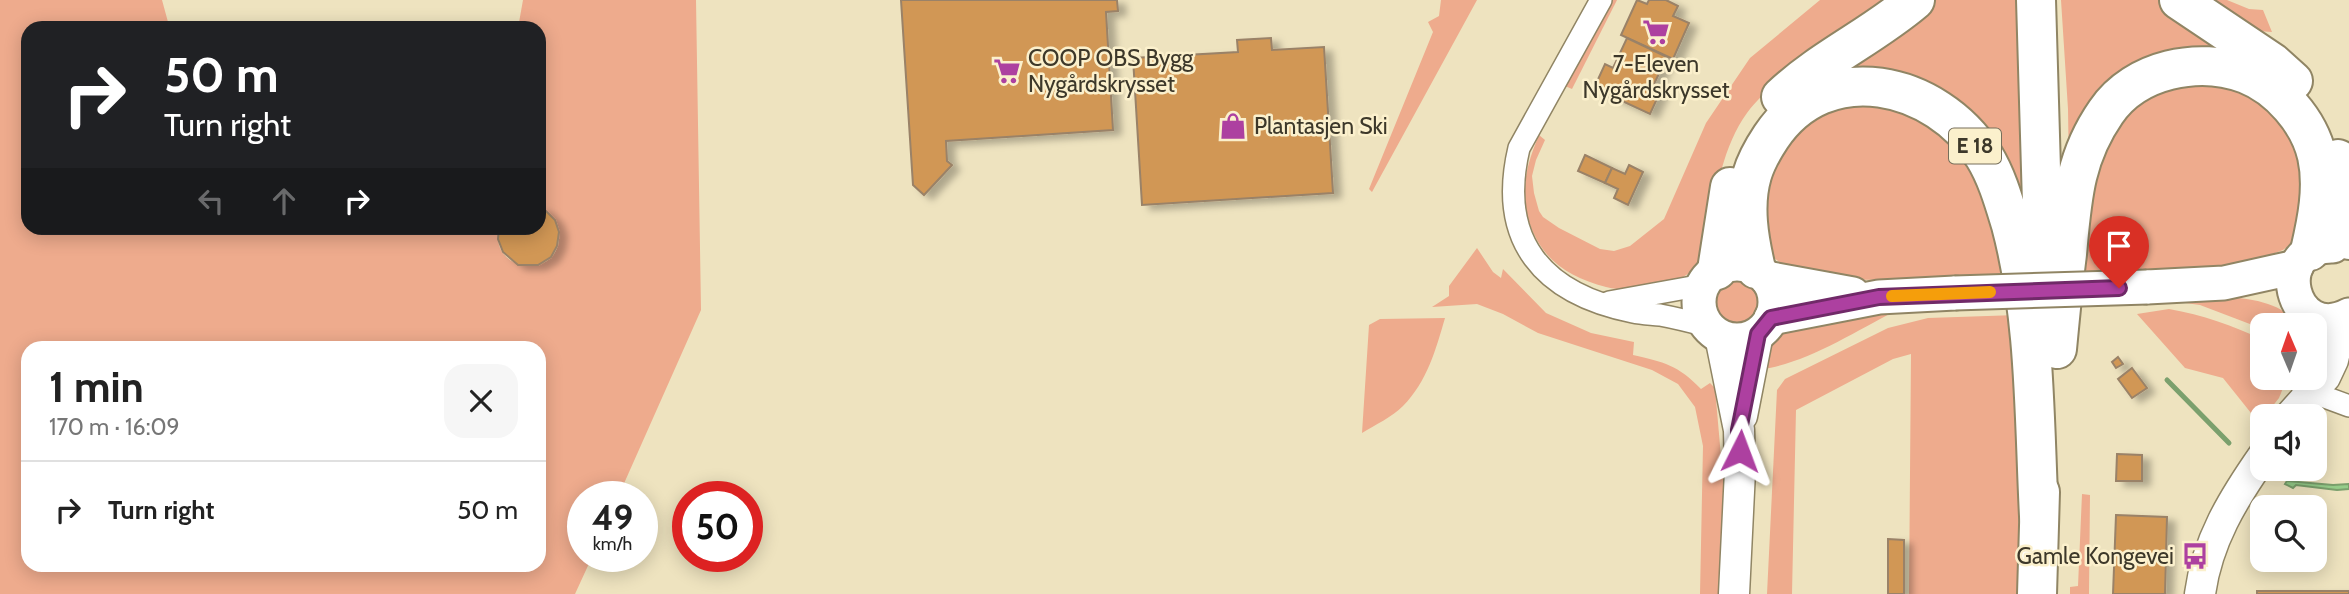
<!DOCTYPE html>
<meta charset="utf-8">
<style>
body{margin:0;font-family:Cabin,sans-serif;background:#f6f6f6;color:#222;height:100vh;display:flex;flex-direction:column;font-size:26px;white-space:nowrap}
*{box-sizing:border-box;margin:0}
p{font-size:23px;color:#767676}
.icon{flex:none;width:38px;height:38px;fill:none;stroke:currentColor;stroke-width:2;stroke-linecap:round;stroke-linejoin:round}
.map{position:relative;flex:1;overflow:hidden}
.panel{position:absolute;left:21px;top:341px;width:525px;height:231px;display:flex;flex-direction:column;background:#fff;border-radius:21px;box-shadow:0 4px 18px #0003}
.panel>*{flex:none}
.hud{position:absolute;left:21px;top:21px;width:525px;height:214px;border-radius:21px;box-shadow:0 4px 18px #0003;background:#202124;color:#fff;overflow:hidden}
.needle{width:46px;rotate:358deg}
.controls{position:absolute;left:2250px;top:313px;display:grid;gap:14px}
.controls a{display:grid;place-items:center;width:77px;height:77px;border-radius:14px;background:#fff;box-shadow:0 4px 18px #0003;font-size:35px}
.speed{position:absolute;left:567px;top:481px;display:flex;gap:14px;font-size:35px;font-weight:700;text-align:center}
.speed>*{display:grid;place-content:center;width:91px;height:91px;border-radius:50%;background:#fff;box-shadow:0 4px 18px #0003;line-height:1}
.speed small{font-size:18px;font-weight:400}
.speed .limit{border:10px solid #d22;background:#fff;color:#111}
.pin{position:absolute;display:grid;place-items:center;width:60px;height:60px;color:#fff;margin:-72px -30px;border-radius:50% 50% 50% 0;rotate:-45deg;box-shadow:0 0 7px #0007}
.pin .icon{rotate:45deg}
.me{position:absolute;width:77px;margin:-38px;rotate:3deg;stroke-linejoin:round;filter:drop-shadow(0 0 5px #0008)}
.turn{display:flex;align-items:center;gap:24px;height:147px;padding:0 28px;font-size:32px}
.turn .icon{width:91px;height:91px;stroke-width:2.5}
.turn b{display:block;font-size:49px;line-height:60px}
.lanes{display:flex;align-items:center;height:66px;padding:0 28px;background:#0003;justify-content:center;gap:35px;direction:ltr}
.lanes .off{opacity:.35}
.round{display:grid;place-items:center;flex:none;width:74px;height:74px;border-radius:21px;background:#f6f6f6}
.overview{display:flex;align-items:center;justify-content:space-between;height:119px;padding:0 28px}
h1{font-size:42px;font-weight:700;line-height:52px}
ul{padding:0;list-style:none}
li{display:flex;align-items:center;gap:21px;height:98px;padding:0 28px;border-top:2px solid #e0e0e0}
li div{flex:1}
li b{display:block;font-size:26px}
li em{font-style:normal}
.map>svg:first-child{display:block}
</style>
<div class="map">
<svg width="2349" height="594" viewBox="0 0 2349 594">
<defs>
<filter id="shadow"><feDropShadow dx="8" dy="4.5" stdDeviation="3.5" flood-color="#0004"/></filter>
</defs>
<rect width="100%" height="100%" fill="#eee3bf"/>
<g fill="#eeab8d" fill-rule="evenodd">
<path d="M0 0H162L168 22 173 28H28V228H499C489 272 556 280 559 239 559 233 558 227 556 222 552 216 544 212 539 207V28H518L523 0H696L701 310 618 497H583V556L592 557 575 594H0ZM28 348H539V565H28Z"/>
<path d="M1441 0H1477L1372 192 1369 189 1433 32 1428 22 1439 16Z"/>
<path d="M1610 0H1617L1572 89 1565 86Z"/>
<path d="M1820 0H1900C1872 19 1844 37 1816 56 1792 72 1764 89 1747 113 1723 146 1717 189 1708 228 1706 238 1705 255 1699 263 1681 288 1634 294 1606 287 1573 278 1547 264 1533 232 1518 198 1525 168 1539 135L1545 140 1536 160 1532 176 1534 193 1539 211 1543 217 1559 228 1600 249 1614 251 1630 246 1664 219 1706 123 1750 58Z"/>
<path d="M1924 0H2024L2034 275 1977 133 1819 86Z"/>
<path d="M2061 0H2165L2252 55 2184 54 2069 173 2068 109Z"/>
<path d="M2197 0H2227L2249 9 2263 10 2272 32 2244 30Z"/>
<path d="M2179 78 2259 90 2308 158 2300 236 2283 250 2248 263 2146 274 2079 275 2077 224 2115 116Z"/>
<path d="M1886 97 1974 156 2017 279 1821 280 1786 267 1769 254 1759 200 1780 136 1810 109Z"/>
<path d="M1477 248 1493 272 1501 278 1503 269 1546 313 1591 333 1634 342 1633 355C1664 362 1678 365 1701 389L1710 383 1715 388 1721 457 1729 464 1723 594H1700L1703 446 1695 407 1678 384 1652 370 1538 333 1503 314 1477 304 1432 307 1449 296V286Z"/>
<circle cx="1735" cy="301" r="23"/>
<path d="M2149 298C2184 298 2279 287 2295 325L2263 326V329L2200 305Z"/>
<path d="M2169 309C2203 315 2232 325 2263 340V378H2287L2279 398 2259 423 2223 378 2185 368 2137 314Z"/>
<path d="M1893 312C1855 332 1804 364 1762 369 1764 361 1766 350 1771 343 1797 306 1853 314 1893 312Z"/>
<path d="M2017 315 2022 531 2018 594H1909L1911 354 1893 359 1796 410 1792 594H1767L1777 390 1785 379 1888 328 1928 318Z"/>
<path d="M1445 318C1436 349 1427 382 1403 406 1392 417 1375 425 1362 433L1369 325 1380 319Z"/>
<path d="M2082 494 2090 495 2089 594H2070V587L2078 586Z"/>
</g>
<path fill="#95cd8a" stroke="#7ba06d" stroke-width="2" d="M2287 481 2333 485 2349 484V489L2337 490 2296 485 2293 488 2285 484Z"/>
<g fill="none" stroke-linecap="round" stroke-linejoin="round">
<path stroke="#7ba06d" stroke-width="5" d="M2167 380 2229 443"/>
</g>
<g fill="#d19754" stroke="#9a8267" stroke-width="2" filter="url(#shadow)">
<path d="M901 0H1117L1118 11 1106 12 1113 130 946 141 947 161 952 165 924 195 913 185Z"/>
<path d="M1637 0 1647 4 1649 0H1666L1678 6 1673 16 1689 23 1673 59 1621 35Z"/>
<path d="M1271 38 1272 50 1324 47 1333 193 1142 205 1133 58 1238 52 1237 40Z"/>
<path d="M1627 38 1667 57 1653 86 1661 90 1650 114 1594 88 1605 64 1613 68Z"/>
<path d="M1585 155 1612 168 1605 183 1578 171Z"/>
<path d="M1629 165 1643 172 1628 205 1614 198 1618 189 1605 183 1612 168 1625 174Z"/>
<path d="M539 207 545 210 555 220 559 232 557 246 551 257 538 265H518L503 252 498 239 499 228H539Z"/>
<path d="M2118 357 2123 364 2116 368 2112 362Z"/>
<path d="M2132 368 2147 388 2132 398 2118 379Z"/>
<path d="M2117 454 2142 455V481H2116Z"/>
<path d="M2116 515 2167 517 2165 594H2113Z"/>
<path d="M1888 539 1904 540V594H1888Z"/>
<rect x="2257" y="591" width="92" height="3"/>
</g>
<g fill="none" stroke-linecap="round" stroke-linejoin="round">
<defs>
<g id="street">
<path d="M1601 0 1519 148C1497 241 1543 294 1633 312 1642 314 1651 314 1660 315 1676 318 1692 322 1707 326"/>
<path d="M1609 302 1703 285"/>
<path d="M2303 389 2349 406"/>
</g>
<g id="secondary">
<path d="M1720 336 1739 430 1740 471 1734 594"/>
<path d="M1742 416 1758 334"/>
<path d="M2290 416 2325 377 2333 360 2343 318"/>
<path d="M2200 594C2207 541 2233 499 2263 456"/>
</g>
<g id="primary">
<path d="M2333 246C2267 245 2291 345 2349 315"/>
<circle cx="1737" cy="302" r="38"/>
<path d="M1766 278 1853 294"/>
<path d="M2147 287 2224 283 2296 267"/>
<path d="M1771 318 1879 297 1955 293"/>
</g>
<g id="highway">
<path d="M2036 0 2044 271"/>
<path d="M2179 0 2273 63 2293 81"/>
<path d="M1781 97C1821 59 1873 36 1915 0"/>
<path d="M2338 159 2349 240"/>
<path d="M1756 269C1749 239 1743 206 1752 175 1756 161 1763 149 1771 137 1826 55 1936 81 1984 156 1997 177 2004 202 2011 225 2036 319 2034 419 2039 516"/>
<path d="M1717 270 1730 187"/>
<path d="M2057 349C2060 317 2063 285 2067 254 2072 200 2074 158 2106 112 2135 69 2199 56 2246 74 2279 87 2309 121 2317 156 2324 187 2317 221 2310 251"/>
<path d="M2037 594 2040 492"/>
</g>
</defs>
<use href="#street" stroke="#908564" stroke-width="24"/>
<use href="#secondary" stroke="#908564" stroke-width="33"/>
<use href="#primary" stroke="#908564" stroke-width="37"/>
<use href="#highway" stroke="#908564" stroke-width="42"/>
<use href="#street" stroke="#fff" stroke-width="21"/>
<use href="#secondary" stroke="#fff" stroke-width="30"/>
<use href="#primary" stroke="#fff" stroke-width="33"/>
<use href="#highway" stroke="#fff" stroke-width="38"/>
<defs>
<path id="primary-bridge" d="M1955 293 2147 287"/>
</defs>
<use href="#primary-bridge" stroke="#908564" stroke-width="37" stroke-linecap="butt"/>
<use href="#primary-bridge" stroke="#fff" stroke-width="33"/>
</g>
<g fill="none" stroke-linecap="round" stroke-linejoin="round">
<defs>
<path id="route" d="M1740 451 1739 430 1758 334 1771 318 1879 297 2119 288"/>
</defs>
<use href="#route" stroke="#702a68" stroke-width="18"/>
<use href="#route" stroke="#ad40a0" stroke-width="12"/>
<path stroke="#f59e0b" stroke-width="12" d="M1892 296 1990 292"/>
</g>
<defs>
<symbol id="supermarket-bare" viewBox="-9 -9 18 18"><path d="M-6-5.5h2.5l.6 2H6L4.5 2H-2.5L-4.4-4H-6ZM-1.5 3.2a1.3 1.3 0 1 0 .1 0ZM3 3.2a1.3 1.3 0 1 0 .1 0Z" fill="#ad40a0" stroke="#fbf0cc" stroke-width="2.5" paint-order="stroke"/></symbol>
<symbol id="shop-bare" viewBox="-9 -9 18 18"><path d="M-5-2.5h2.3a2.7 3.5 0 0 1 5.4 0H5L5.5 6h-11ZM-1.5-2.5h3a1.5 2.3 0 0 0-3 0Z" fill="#ad40a0" stroke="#fbf0cc" stroke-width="2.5" paint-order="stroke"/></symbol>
<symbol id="bus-bare" viewBox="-9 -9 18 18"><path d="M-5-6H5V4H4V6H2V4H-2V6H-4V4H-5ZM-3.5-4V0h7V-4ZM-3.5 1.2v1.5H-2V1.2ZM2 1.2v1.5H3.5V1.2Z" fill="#ad40a0" stroke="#fbf0cc" stroke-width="2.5" paint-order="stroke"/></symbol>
</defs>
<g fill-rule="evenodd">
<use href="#supermarket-bare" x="1637" y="13" width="38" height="38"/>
<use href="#supermarket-bare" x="988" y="52" width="38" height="38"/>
<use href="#shop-bare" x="1214" y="107" width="38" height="38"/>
<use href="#bus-bare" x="2176" y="537" width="38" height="38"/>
</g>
<g text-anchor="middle" stroke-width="5" stroke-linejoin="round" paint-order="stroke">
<rect fill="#fbf0cc" stroke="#766f5b" stroke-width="2" x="1949" y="128.5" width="52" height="35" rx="5"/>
<g font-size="21" font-weight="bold" fill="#3d382a">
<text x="1975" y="153">E 18</text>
</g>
<g font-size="23" fill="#3d382a" stroke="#fbf0cc" text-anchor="start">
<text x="1028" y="66">COOP OBS Bygg<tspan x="1028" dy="26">Nygårdskrysset</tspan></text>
<text x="1656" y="72" text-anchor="middle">7-Eleven<tspan x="1656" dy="26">Nygårdskrysset</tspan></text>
<text x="1254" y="134">Plantasjen Ski</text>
<text x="2174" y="564" text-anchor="end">Gamle Kongevei</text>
</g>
</g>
</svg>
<div class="controls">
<a><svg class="needle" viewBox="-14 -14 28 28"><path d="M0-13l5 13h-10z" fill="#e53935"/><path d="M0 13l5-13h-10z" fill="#767676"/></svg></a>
<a><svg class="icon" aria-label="sound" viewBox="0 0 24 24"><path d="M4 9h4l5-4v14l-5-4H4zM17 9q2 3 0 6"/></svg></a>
<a><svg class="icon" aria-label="search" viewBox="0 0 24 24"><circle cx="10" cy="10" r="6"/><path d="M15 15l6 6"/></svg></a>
</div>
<div class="speed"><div>49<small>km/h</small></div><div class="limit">50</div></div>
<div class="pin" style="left:2119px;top:288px;background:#d93025"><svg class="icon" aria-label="arrive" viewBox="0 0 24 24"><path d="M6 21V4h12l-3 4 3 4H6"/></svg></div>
<svg class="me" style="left:1740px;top:451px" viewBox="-20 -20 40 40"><path d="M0-17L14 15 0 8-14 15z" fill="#ad40a0" stroke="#fff" stroke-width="4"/></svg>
<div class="hud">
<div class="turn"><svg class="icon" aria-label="right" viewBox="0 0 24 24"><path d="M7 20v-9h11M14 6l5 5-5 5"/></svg><div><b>50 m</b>Turn right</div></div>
<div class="lanes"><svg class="icon off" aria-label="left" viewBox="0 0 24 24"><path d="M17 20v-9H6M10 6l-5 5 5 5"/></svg><svg class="icon off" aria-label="ahead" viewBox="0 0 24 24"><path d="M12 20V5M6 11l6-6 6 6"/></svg><svg class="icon" aria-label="right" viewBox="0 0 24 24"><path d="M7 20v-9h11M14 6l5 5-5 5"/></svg></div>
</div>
<section class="panel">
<div class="overview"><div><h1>1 min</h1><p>170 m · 16:09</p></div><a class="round"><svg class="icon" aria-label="close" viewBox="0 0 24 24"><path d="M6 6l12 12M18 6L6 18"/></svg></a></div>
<ul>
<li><svg class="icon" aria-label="right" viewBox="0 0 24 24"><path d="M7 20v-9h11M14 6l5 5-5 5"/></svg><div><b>Turn right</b></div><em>50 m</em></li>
</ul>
</section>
</div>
